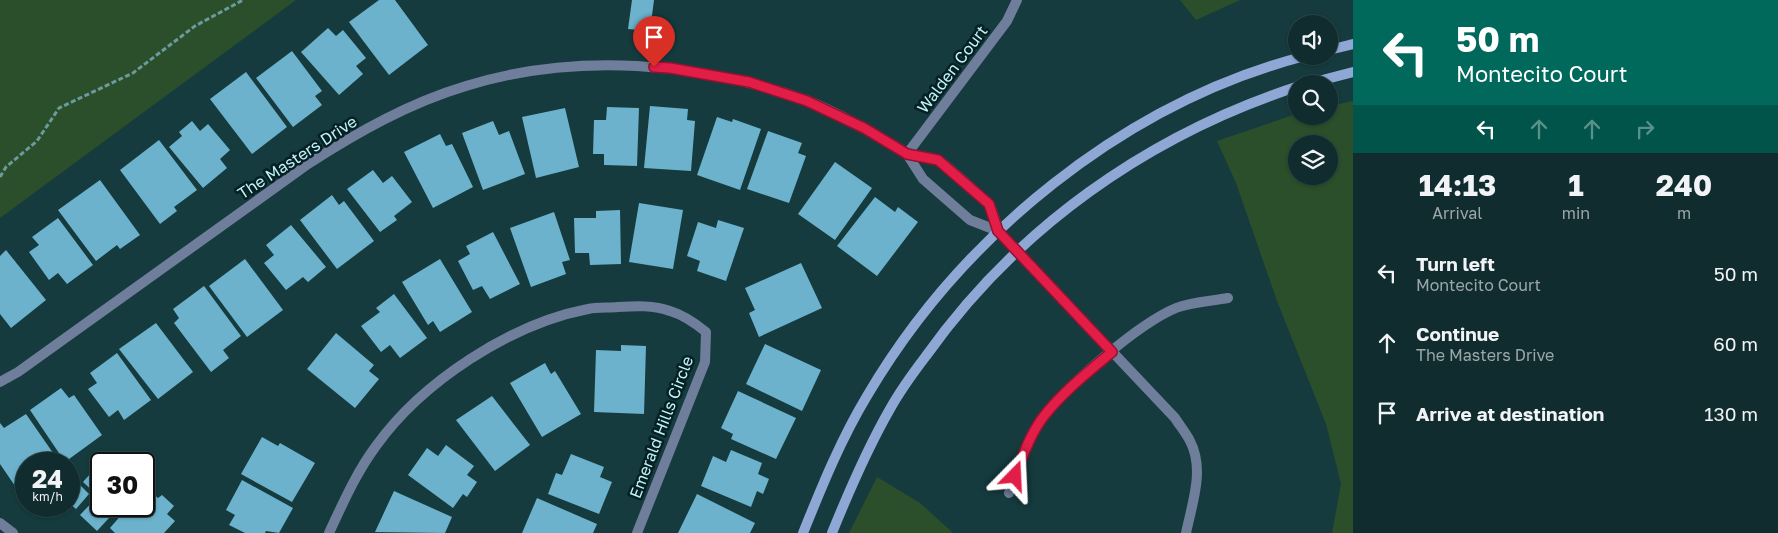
<!DOCTYPE html>
<style>
body{margin:0;font-family:"Golos Text",sans-serif;background:#1e383a;color:#f1f3f6;height:100vh;display:flex;flex-direction:column;font-size:19px;white-space:nowrap}
*{box-sizing:border-box;margin:0}
p{font-size:16px;color:#9ca7aa}
.icon{flex:none;width:28px;height:28px;fill:none;stroke:currentColor;stroke-width:2;stroke-linecap:round;stroke-linejoin:round}
.map{position:relative;flex:1;overflow:hidden}
.panel{display:flex;flex-direction:column;background:#102c2e;width:425px}
.panel>*{flex:none}
.top-card{background:#00695c;color:#fff;overflow:hidden}
.controls{position:absolute;left:1288px;top:15px;display:grid;gap:10px}
.controls a{display:grid;place-items:center;width:50px;height:50px;border-radius:50%;background:#102c2e;box-shadow:0 1px 4px #0004,0 0 0 1px #30484a;font-size:25px}
.speed{position:absolute;left:15px;top:452px;display:flex;gap:10px;font-size:25px;font-weight:700;text-align:center}
.speed>*{display:grid;place-content:center;width:65px;height:65px;border-radius:50%;background:#102c2e;box-shadow:0 1px 4px #0004,0 0 0 1px #30484a;line-height:1}
.speed small{font-size:12px;font-weight:400}
.speed .limit{border:2px solid #111;border-radius:8px;background:#fff;color:#111}
.pin{position:absolute;display:grid;place-items:center;width:42px;height:42px;color:#fff;margin:-51px -21px;border-radius:50% 50% 50% 0;rotate:-45deg;box-shadow:0 0 5px #0007}
.pin .icon{rotate:45deg}
.me{position:absolute;width:55px;margin:-28px;rotate:21deg;stroke-linejoin:round;filter:drop-shadow(0 0 4px #0008)}
.turn{display:flex;align-items:center;gap:18px;height:105px;padding:0 20px;font-size:22px}
.turn .icon{width:65px;height:65px;stroke-width:2.5}
.turn b{display:block;font-size:35px;line-height:42px}
.lanes{display:flex;align-items:center;height:48px;padding:0 20px;background:#0003;justify-content:center;gap:25px;direction:ltr}
.lanes .off{opacity:.35}
.eta{display:flex;justify-content:space-evenly;align-items:center;height:85px;text-align:center}
.eta b{font-size:30px;font-weight:700;line-height:35px}
ul{padding:0;list-style:none}
li{display:flex;align-items:center;gap:15px;height:70px;padding:0 20px}
li div{flex:1}
li b{display:block;font-size:19px}
li em{font-style:normal}
main{display:flex;flex:1;min-height:0}
.map>svg:first-child{display:block}
</style>
<main>
<div class="map">
<svg width="1353" height="533" viewBox="0 0 1353 533">
<rect width="100%" height="100%" fill="#153b3e"/>
<g fill="#2b4f2a" fill-rule="evenodd">
<path d="M0 0H296L0 218Z"/>
<path d="M1180 0H1240L1196 20Z"/>
<path d="M1353 101V533H1332L1341 484 1326 424 1277 301 1236 183 1217 141 1296 114V116H1329V106ZM1296 144H1329V176H1296Z"/>
<path d="M877 477 920 503 953 533H849Z"/>
</g>
<g fill="#6cb2cc">
<path d="M379 0H395L428 45 389 75 349 22Z"/>
<path d="M632 0H654L650 31 628 29Z"/>
<path d="M328 28 336 36 343 30 366 58 356 66 363 74 339 95 301 52Z"/>
<path d="M292 51 322 91 315 96 322 105 293 127 256 78Z"/>
<path d="M246 72 287 127 252 154 210 99Z"/>
<path d="M650 106 688 109 687 120 695 121 691 171 644 168Z"/>
<path d="M607 107 639 108 637 166 604 165V154H593L594 120H606Z"/>
<path d="M565 108 579 167 536 178 522 117Z"/>
<path d="M717 117 732 122 733 119 761 129 740 190 697 175Z"/>
<path d="M192 121 200 131 208 124 230 150 220 159 227 168 203 188 169 147 182 136 179 132Z"/>
<path d="M493 121 499 135 509 131 525 174 483 190 462 133Z"/>
<path d="M768 131 802 143 798 153 806 156 789 203 747 189Z"/>
<path d="M440 134 446 146 452 144 473 187 433 208 404 152Z"/>
<path d="M159 140 197 190 174 207 177 211 160 224 120 170Z"/>
<path d="M835 162 872 188 835 240 798 214Z"/>
<path d="M373 170 383 183 392 176 412 202 394 216 397 220 380 232 347 189Z"/>
<path d="M100 180 140 235 120 249 117 245 96 261 58 210Z"/>
<path d="M332 195 339 205 344 201 374 241 337 269 300 220Z"/>
<path d="M875 197 895 212 898 207 918 222 877 276 837 246Z"/>
<path d="M639 203 683 210 673 269 629 262Z"/>
<path d="M620 210 621 264 590 265 589 253H575L574 218H596V211Z"/>
<path d="M554 212 570 260 562 262 566 274 531 287 510 228Z"/>
<path d="M58 218 93 265 67 284 58 273 49 280 29 252 39 245 32 237Z"/>
<path d="M718 220 744 228 726 281 697 271 700 261 687 256 698 222 716 228Z"/>
<path d="M291 225 326 267 308 282 303 277 286 290 264 263 274 255 266 245Z"/>
<path d="M493 232 520 284 490 299 482 286 473 290 458 261 470 254 466 246Z"/>
<path d="M6 250 46 300 11 328 0 314V256Z"/>
<path d="M245 259 283 310 247 337 209 286Z"/>
<path d="M440 259 472 312 440 332 433 321 428 325 402 282Z"/>
<path d="M801 263 822 308 759 337 749 313 755 310 745 288Z"/>
<path d="M204 286 241 336 223 350 229 358 211 372 174 323 179 318 173 309Z"/>
<path d="M394 294 427 338 400 358 390 345 381 352 361 326 380 312 376 308Z"/>
<path d="M156 323 193 372 158 399 119 349Z"/>
<path d="M336 333 374 365 369 371 379 379 355 408 307 369Z"/>
<path d="M765 344 821 370 802 411 746 384Z"/>
<path d="M621 345 646 346 644 414 594 412 596 350 621 351Z"/>
<path d="M117 353 151 400 124 420 118 410 109 417 88 389 97 383 90 373Z"/>
<path d="M545 363 551 374 555 371 581 414 542 437 510 383Z"/>
<path d="M61 388 69 398 74 395 102 435 65 462 30 410Z"/>
<path d="M738 391 796 418 776 459 731 439 733 434 721 428Z"/>
<path d="M492 396 530 445 495 471 456 420Z"/>
<path d="M26 414 60 463 26 464V502L0 464V423L4 428Z"/>
<path d="M262 437 278 446 280 443 315 463 292 502 241 474Z"/>
<path d="M446 445 474 466 467 475 477 482 467 497 463 494 453 508 408 475 427 448 438 456Z"/>
<path d="M731 450 762 463 758 474 769 479 763 494 757 491 751 507 701 486 713 456 726 462Z"/>
<path d="M571 454 604 467 600 477 612 482 599 514 548 494 556 473 562 475Z"/>
<path d="M107 455 117 464H101V506H120L97 531 80 515 98 496 83 482Z"/>
<path d="M242 480 293 508 279 533 266 531 265 533H245L229 525 235 515 226 510Z"/>
<path d="M79 484 89 494 76 509 69 503V496Z"/>
<path d="M146 488 158 498 162 495 174 506 167 514 175 521 164 533H115L110 528 129 506H144V490Z"/>
<path d="M394 491 452 517 445 533 375 532Z"/>
<path d="M697 494 755 523 750 533H678Z"/>
<path d="M537 498 597 524 593 533H522Z"/>
</g>
<g fill="none" stroke-linecap="round" stroke-linejoin="round">
<path stroke="#6c9a9e" stroke-width="3" stroke-dasharray="5 2.5" stroke-linecap="butt" d="M0 177 6 167 37 141 59 108 133 73 195 26 243 0"/>
<g stroke="#6f7e9b" stroke-width="10">
<path d="M907 154 1007 21 1017 0"/>
<path d="M907 154 923 179 970 220 998 231"/>
<path d="M0 382 18 372 308 164C358 132 409 103 466 86 575 52 699 62 806 100 839 113 871 132 901 150 912 157 926 155 938 160 944 163 987 201 990 206 994 213 996 223 998 231L1175 418C1180 426 1186 433 1190 441 1205 469 1192 504 1186 533"/>
<path d="M1009 493C1019 468 1026 439 1043 417 1069 384 1138 324 1176 308 1191 302 1212 301 1228 298"/>
<path d="M0 523 13 533"/>
<path d="M329 533C343 503 356 473 376 446 422 382 510 324 588 309 597 307 608 308 618 307 635 306 654 305 670 311 684 315 695 323 706 332L705 362 637 533"/>
</g>
<g stroke="#8fa7d5" stroke-width="10">
<path d="M1329 50 1353 44"/>
<path d="M1307 84 1353 72"/>
<path d="M803 533C822 486 841 439 867 396 961 236 1124 103 1305 56"/>
<path d="M832 533C849 491 867 449 890 409 900 391 913 373 926 356 1017 228 1147 136 1296 87"/>
</g>
</g>
<g fill="none" stroke-linecap="round" stroke-linejoin="round">
<defs>
<path id="route" d="M654 67 670 68 749 82 807 101 864 128 907 154 938 160 989 204 998 231 1112 352C1088 372 1063 392 1044 416 1030 434 1023 456 1015 476"/>
</defs>
<use href="#route" stroke="#92132f" stroke-width="12"/>
<use href="#route" stroke="#e11d48" stroke-width="9"/>
</g>
<g text-anchor="middle" stroke-width="5" stroke-linejoin="round" paint-order="stroke">
<g font-size="16" fill="#c0f4f9" stroke="#062023">
<text transform="translate(952 69) rotate(-53)" y="6">Walden Court</text>
<text transform="translate(297 157) rotate(-33)" y="6">The Masters Drive</text>
<text transform="translate(661 427) rotate(-69)" y="6">Emerald Hills Circle</text>
</g>
</g>
</svg>
<div class="controls">
<a><svg class="icon" aria-label="sound" viewBox="0 0 24 24"><path d="M4 9h4l5-4v14l-5-4H4zM17 9q2 3 0 6"/></svg></a>
<a><svg class="icon" aria-label="search" viewBox="0 0 24 24"><circle cx="10" cy="10" r="6"/><path d="M15 15l6 6"/></svg></a>
<a><svg class="icon" aria-label="layers" viewBox="0 0 24 24"><path d="M12 4l9 5-9 5-9-5zM3 14l9 5 9-5"/></svg></a>
</div>
<div class="speed"><div>24<small>km/h</small></div><div class="limit">30</div></div>
<div class="pin" style="left:654px;top:67px;background:#d93025"><svg class="icon" aria-label="arrive" viewBox="0 0 24 24"><path d="M6 21V4h12l-3 4 3 4H6"/></svg></div>
<svg class="me" style="left:1015px;top:476px" viewBox="-20 -20 40 40"><path d="M0-17L14 15 0 8-14 15z" fill="#e11d48" stroke="#fff" stroke-width="4"/></svg>
</div>
<section class="panel">
<div class="top-card">
<div class="turn"><svg class="icon" aria-label="left" viewBox="0 0 24 24"><path d="M17 20v-9H6M10 6l-5 5 5 5"/></svg><div><b>50 m</b>Montecito Court</div></div>
<div class="lanes"><svg class="icon" aria-label="left" viewBox="0 0 24 24"><path d="M17 20v-9H6M10 6l-5 5 5 5"/></svg><svg class="icon off" aria-label="ahead" viewBox="0 0 24 24"><path d="M12 20V5M6 11l6-6 6 6"/></svg><svg class="icon off" aria-label="ahead" viewBox="0 0 24 24"><path d="M12 20V5M6 11l6-6 6 6"/></svg><svg class="icon off" aria-label="right" viewBox="0 0 24 24"><path d="M7 20v-9h11M14 6l5 5-5 5"/></svg></div>
</div>
<div class="eta">
<div><b>14:13</b><p>Arrival</p></div>
<div><b>1</b><p>min</p></div>
<div><b>240</b><p>m</p></div>
</div>
<ul>
<li><svg class="icon" aria-label="left" viewBox="0 0 24 24"><path d="M17 20v-9H6M10 6l-5 5 5 5"/></svg><div><b>Turn left</b><p>Montecito Court</p></div><em>50 m</em></li>
<li><svg class="icon" aria-label="ahead" viewBox="0 0 24 24"><path d="M12 20V5M6 11l6-6 6 6"/></svg><div><b>Continue</b><p>The Masters Drive</p></div><em>60 m</em></li>
<li><svg class="icon" aria-label="arrive" viewBox="0 0 24 24"><path d="M6 21V4h12l-3 4 3 4H6"/></svg><div><b>Arrive at destination</b></div><em>130 m</em></li>
</ul>
</section>
</main>
